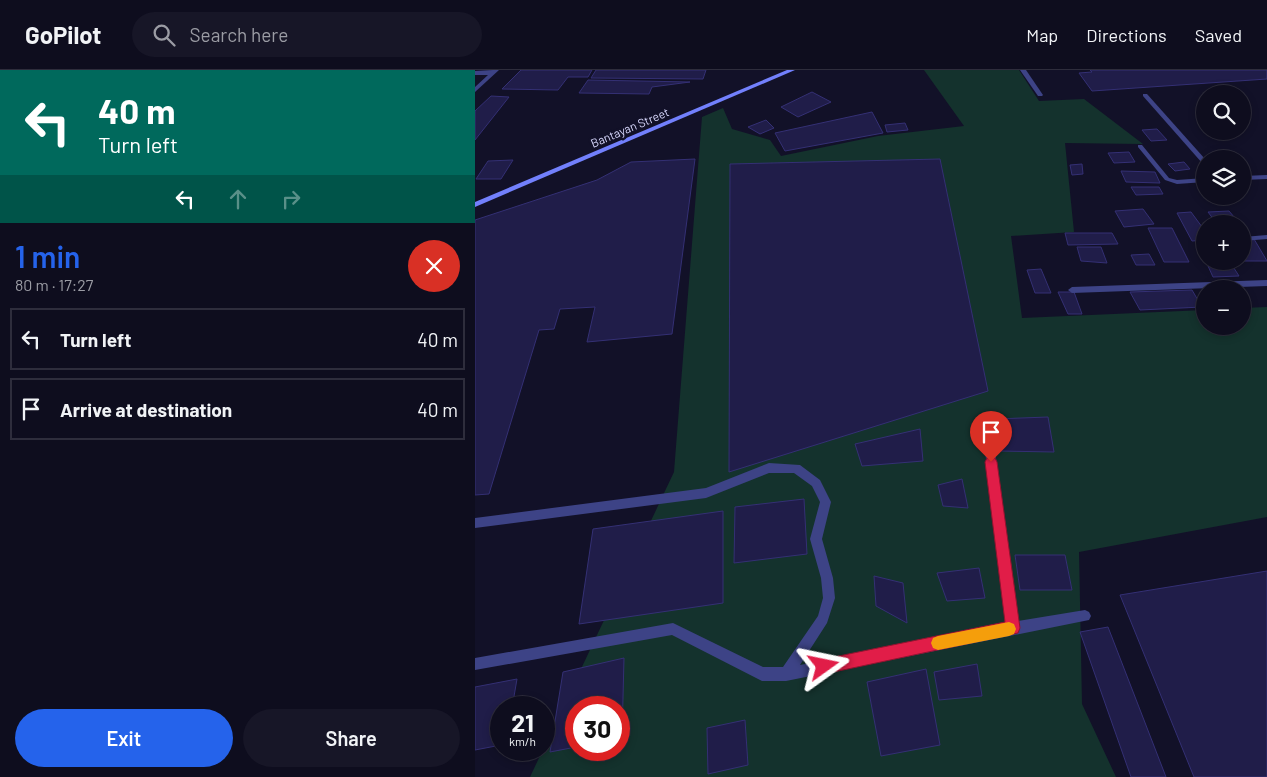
<!DOCTYPE html>
<meta charset="utf-8">
<style>
body{margin:0;font-family:Barlow,sans-serif;background:#171627;color:#f1f3f6;height:100vh;display:flex;flex-direction:column;font-size:19px;white-space:nowrap}
*{box-sizing:border-box;margin:0}
p{font-size:16px;color:#9b9ca4}
.icon{flex:none;width:28px;height:28px;fill:none;stroke:currentColor;stroke-width:2;stroke-linecap:round;stroke-linejoin:round}
.map{position:relative;flex:1;overflow:hidden}
.sheet{display:flex;flex-direction:column;background:#0e0d1e;width:475px}
.sheet>*{flex:none}
.hud{background:#00695c;color:#fff;overflow:hidden}
.tools{position:absolute;left:721px;top:15px;display:grid;gap:10px}
.tools a{display:grid;place-items:center;width:55px;height:55px;border-radius:50%;background:#0e0d1e;box-shadow:0 2px 8px #0003,0 0 0 1px #2e2d3c;font-size:25px}
.speed{position:absolute;left:15px;top:626px;display:flex;gap:10px;font-size:25px;font-weight:700;text-align:center}
.speed>*{display:grid;place-content:center;width:65px;height:65px;border-radius:50%;background:#0e0d1e;box-shadow:0 2px 8px #0003,0 0 0 1px #2e2d3c;line-height:1}
.speed small{font-size:12px;font-weight:400}
.speed .limit{border:8px solid #d22;background:#fff;color:#111}
.pin{position:absolute;display:grid;place-items:center;width:42px;height:42px;color:#fff;margin:-51px -21px;border-radius:50% 50% 50% 0;rotate:-45deg;box-shadow:0 0 5px #0007}
.pin .icon{rotate:45deg}
.me{position:absolute;width:55px;margin:-28px;rotate:78deg;stroke-linejoin:round;filter:drop-shadow(0 0 4px #0008)}
.turn{display:flex;align-items:center;gap:18px;height:105px;padding:0 15px;font-size:22px}
.turn .icon{width:65px;height:65px;stroke-width:2.5}
.turn b{display:block;font-size:35px;line-height:42px}
.lanes{display:flex;align-items:center;height:48px;padding:0 15px;background:#0003;justify-content:center;gap:25px;direction:ltr}
.lanes .off{opacity:.35}
.round{display:grid;place-items:center;flex:none;width:52px;height:52px;border-radius:26px;background:#171627}
.head{display:flex;align-items:center;justify-content:space-between;height:85px;padding:0 15px}
h1{font-size:30px;font-weight:600;line-height:38px;color:#2563eb}
.button{display:flex;gap:10px;margin-top:auto;padding:10px 15px}
.button a{flex:1;height:58px;border-radius:30px;background:#2563eb;color:#fff;font-size:20px;font-weight:600;line-height:58px;text-align:center}
.button a+a{background:#171627;color:#f1f3f6}
ul{padding:0;list-style:none}
li{display:flex;align-items:center;gap:15px;height:62px;margin:0 10px 8px;padding:0 5px;border:2px solid #2e2d3c;border-radius:0px}
li div{flex:1}
li b{display:block;font-size:19px}
li em{font-style:normal}
header{display:flex;align-items:center;gap:30px;box-sizing:border-box;height:70px;padding:0 25px;background:#0e0d1e;border-bottom:1px solid #2e2d3c}
header strong{font-size:24px}
nav{display:flex;gap:28px;margin-inline-start:auto;font-size:18px}
.search{width:350px;height:45px;background:#171627;display:flex;align-items:center;gap:12px;box-sizing:border-box;padding:0 18px;border-radius:28px;color:#9b9ca4;font-size:19px}
main{display:flex;flex:1;min-height:0}
.map>svg:first-child{display:block}
</style>
<header>
<strong>GoPilot</strong>
<div class="search"><svg class="icon" aria-label="search" viewBox="0 0 24 24"><circle cx="10" cy="10" r="6"/><path d="M15 15l6 6"/></svg>Search here</div>
<nav><a>Map</a><a>Directions</a><a>Saved</a></nav>
</header>
<main>
<section class="sheet">
<div class="hud">
<div class="turn"><svg class="icon" aria-label="left" viewBox="0 0 24 24"><path d="M17 20v-9H6M10 6l-5 5 5 5"/></svg><div><b>40 m</b>Turn left</div></div>
<div class="lanes"><svg class="icon" aria-label="left" viewBox="0 0 24 24"><path d="M17 20v-9H6M10 6l-5 5 5 5"/></svg><svg class="icon off" aria-label="ahead" viewBox="0 0 24 24"><path d="M12 20V5M6 11l6-6 6 6"/></svg><svg class="icon off" aria-label="right" viewBox="0 0 24 24"><path d="M7 20v-9h11M14 6l5 5-5 5"/></svg></div>
</div>
<div class="head"><div><h1>1 min</h1><p>80 m · 17:27</p></div><a class="round" style="background:#d93025;color:#fff"><svg class="icon" aria-label="close" viewBox="0 0 24 24"><path d="M6 6l12 12M18 6L6 18"/></svg></a></div>
<ul>
<li><svg class="icon" aria-label="left" viewBox="0 0 24 24"><path d="M17 20v-9H6M10 6l-5 5 5 5"/></svg><div><b>Turn left</b></div><em>40 m</em></li>
<li><svg class="icon" aria-label="arrive" viewBox="0 0 24 24"><path d="M6 21V4h12l-3 4 3 4H6"/></svg><div><b>Arrive at destination</b></div><em>40 m</em></li>
</ul>
<div class="button"><a>Exit</a><a>Share</a></div>
</section>
<div class="map">
<svg width="792" height="707" viewBox="0 0 792 707">
<rect width="100%" height="100%" fill="#121128"/>
<path fill="#14322d" fill-rule="evenodd" d="M449 0H544L564 31 609 29 668 74 590 73 599 162 536 166 547 248 730 240V256H768V238L792 237V447L604 482 607 634 641 707H55L199 402 227 47 248 38 257 59 295 70 306 86 403 66 489 56ZM101 638H144V680H101Z"/>
<g fill="#201d49" stroke="#343074">
<path d="M46 0H117L113 7H93L83 20 27 19Z"/>
<path d="M121 0H231L228 9 116 8Z"/>
<path d="M615 0H792V9L617 21 604 3 617 2Z"/>
<path d="M113 10 215 12 177 17 174 24 104 23Z"/>
<path d="M337 22 356 32 323 47 306 37Z"/>
<path d="M16 26 34 27 0 70V41Z"/>
<path d="M397 42 408 63 310 81 300 63Z"/>
<path d="M291 50 299 58 285 64 273 57Z"/>
<path d="M430 53 433 60 412 62 410 55Z"/>
<path d="M682 59 692 70 676 71 667 60Z"/>
<path d="M654 82 660 92 639 93 633 83Z"/>
<path d="M220 89 197 264 112 272 120 237 85 239 79 259 64 260 14 424 0 425V150L122 110 156 92Z"/>
<path d="M465 89 513 321 254 402 255 94Z"/>
<path d="M38 90 26 109H1L13 91Z"/>
<path d="M709 92 715 99 700 101 693 94Z"/>
<path d="M607 94 608 104 597 105 595 95Z"/>
<path d="M646 101 680 102 685 113 651 112Z"/>
<path d="M656 117H684L688 124 661 125Z"/>
<path d="M735 126H748L754 133 741 134Z"/>
<path d="M668 139 679 154 649 157 640 141Z"/>
<path d="M754 141 765 154H742L733 142Z"/>
<path d="M716 142 730 161V170L717 171 702 143Z"/>
<path d="M673 158H697L714 192H689Z"/>
<path d="M590 163H637L643 174 593 175Z"/>
<path d="M779 169 792 191H768V171Z"/>
<path d="M602 177H626L632 193 606 191Z"/>
<path d="M674 184 680 195H661L656 185Z"/>
<path d="M757 195 764 206 738 207 733 196Z"/>
<path d="M566 199 576 223H560L552 200Z"/>
<path d="M717 220 727 237 665 240 655 222Z"/>
<path d="M583 222H599L607 244H593Z"/>
<path d="M573 347 579 382 523 381 520 349Z"/>
<path d="M445 359 448 391 387 396 380 374Z"/>
<path d="M487 409 493 438 468 436 463 415Z"/>
<path d="M329 429 332 484 259 493 260 437Z"/>
<path d="M248 441V533L104 554 118 459Z"/>
<path d="M540 485H590L597 520H545Z"/>
<path d="M504 498 510 528 472 531 462 503Z"/>
<path d="M792 501V707H719L645 525Z"/>
<path d="M399 506 428 513 432 553 401 536Z"/>
<path d="M633 557 691 707H656L605 562Z"/>
<path d="M149 588 147 667 144 668V638H101V677L75 682 88 602Z"/>
<path d="M502 594 507 626 464 630 459 602Z"/>
<path d="M451 599 465 675 406 686 392 612Z"/>
<path d="M42 609 37 638H26V675L0 680V617Z"/>
<path d="M270 650 273 695 233 704 232 658Z"/>
</g>
<g fill="none" stroke-linecap="round" stroke-linejoin="round">
<g fill="#3d4386" fill-rule="evenodd">
<path d="M545 0H551L568 25 567 26H563Z"/>
<path d="M668 24H672L730 89V95L728 94 668 26Z"/>
</g>
<g fill="#3d4386" fill-rule="evenodd">
<path d="M18 0H24L0 22V17L13 5H0V1Z"/>
<path d="M663 75H667L694 108 702 110 730 108V112L702 114 690 110 663 77Z"/>
<path d="M792 105V109L768 110V106Z"/>
<path d="M792 165V169L768 171V167Z"/>
<path d="M792 210V216L597 223 593 220 597 217Z"/>
<path d="M514 369 518 370 519 373 543 551 610 540 614 542 616 546 614 550 311 611H287L197 565 0 600V588L198 553 288 597H308L343 546 348 528 346 508 335 469 345 432 337 416 319 403H294L231 428 0 458V448L231 418 294 393 325 395 345 410 356 432 347 469 358 508 360 528 352 553 325 595 531 553 509 373 510 370Z"/>
</g>
<path fill="#7280fc" fill-rule="evenodd" d="M312 0H320L0 137V132Z"/>
</g>
<path fill="#e11d48" stroke="#92132f" d="M516 387 520 388 522 392 545 558 543 563 349 604 344 602 341 596 344 591 349 589 530 552 510 392 512 388Z"/>
<path fill="#f59e0b" d="M534 552 539 554 541 559 539 564 534 566 463 580 458 578 456 573 458 568 463 566Z"/>
<g text-anchor="middle" stroke-width="5" stroke-linejoin="round" paint-order="stroke">
<g font-size="12" fill="#d9d9fe" stroke="#121128">
<text transform="translate(155 58) rotate(-23)" y="4">Bantayan Street</text>
</g>
</g>
</svg>
<div class="tools">
<a><svg class="icon" aria-label="search" viewBox="0 0 24 24"><circle cx="10" cy="10" r="6"/><path d="M15 15l6 6"/></svg></a>
<a><svg class="icon" aria-label="layers" viewBox="0 0 24 24"><path d="M12 4l9 5-9 5-9-5zM3 14l9 5 9-5"/></svg></a>
<a>+</a>
<a>−</a>
</div>
<div class="speed"><div>21<small>km/h</small></div><div class="limit">30</div></div>
<div class="pin" style="left:516px;top:392px;background:#d93025"><svg class="icon" aria-label="arrive" viewBox="0 0 24 24"><path d="M6 21V4h12l-3 4 3 4H6"/></svg></div>
<svg class="me" style="left:349px;top:596px" viewBox="-20 -20 40 40"><path d="M0-17L14 15 0 8-14 15z" fill="#e11d48" stroke="#fff" stroke-width="4"/></svg>
</div>
</main>
